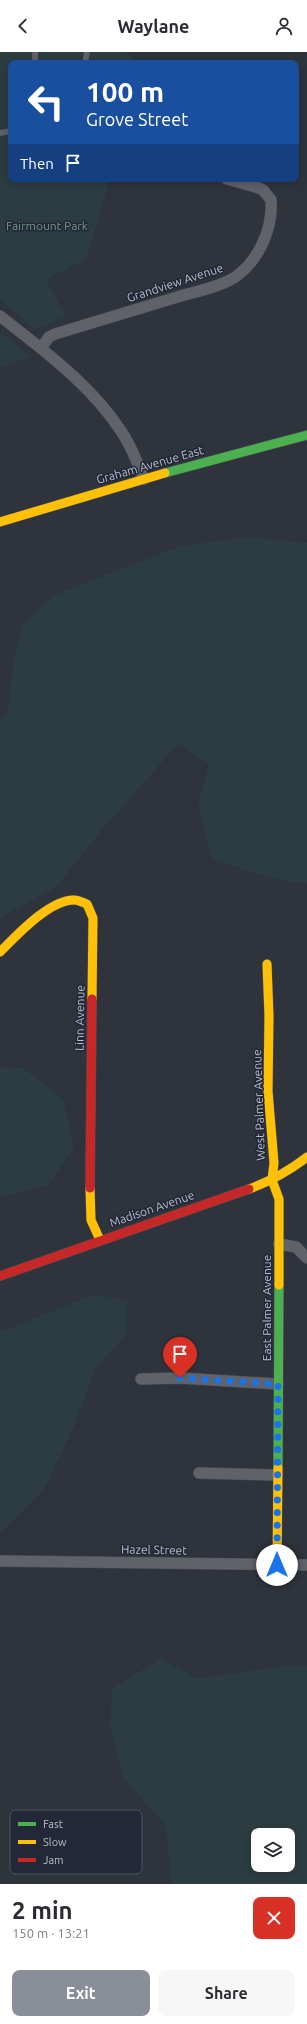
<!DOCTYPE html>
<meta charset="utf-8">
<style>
body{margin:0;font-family:Ubuntu,sans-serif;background:#f7f7f7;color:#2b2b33;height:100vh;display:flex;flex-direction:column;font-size:15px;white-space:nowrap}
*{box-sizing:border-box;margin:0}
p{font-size:13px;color:#7c7c81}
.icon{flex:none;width:22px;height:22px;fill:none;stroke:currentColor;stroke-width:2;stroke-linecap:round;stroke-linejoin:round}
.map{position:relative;height:1832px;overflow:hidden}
.side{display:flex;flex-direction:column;background:#fff;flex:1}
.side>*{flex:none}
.guide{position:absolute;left:8px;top:8px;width:291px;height:122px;border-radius:8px;box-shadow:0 2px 10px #0003;background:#1a4fa0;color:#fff;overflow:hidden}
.fabs{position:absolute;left:251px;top:1776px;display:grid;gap:8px}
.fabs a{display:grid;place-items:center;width:44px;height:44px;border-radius:8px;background:#fff;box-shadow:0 2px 10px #0003;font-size:20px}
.pin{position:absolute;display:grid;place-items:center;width:34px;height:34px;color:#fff;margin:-41px -17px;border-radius:50% 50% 50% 0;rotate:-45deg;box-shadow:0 0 4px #0007}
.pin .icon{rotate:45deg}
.me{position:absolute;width:44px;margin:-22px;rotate:0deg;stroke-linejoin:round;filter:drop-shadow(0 0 3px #0008)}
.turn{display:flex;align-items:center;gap:14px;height:84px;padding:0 12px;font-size:18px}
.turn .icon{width:52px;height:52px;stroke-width:2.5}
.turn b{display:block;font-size:28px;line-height:34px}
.then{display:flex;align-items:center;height:38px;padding:0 12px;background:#0003;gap:8px;font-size:15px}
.round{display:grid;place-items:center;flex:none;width:42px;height:42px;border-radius:8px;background:#f7f7f7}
.overview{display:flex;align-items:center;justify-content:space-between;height:68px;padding:0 12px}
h1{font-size:24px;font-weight:700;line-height:30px}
.action{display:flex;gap:8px;margin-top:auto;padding:8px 12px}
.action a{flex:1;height:46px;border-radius:8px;background:#898e99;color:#fff;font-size:16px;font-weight:700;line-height:46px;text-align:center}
.action a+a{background:#f7f7f7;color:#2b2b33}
header{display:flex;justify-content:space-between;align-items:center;height:52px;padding:0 12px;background:#fff;font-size:18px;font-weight:700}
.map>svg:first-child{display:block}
</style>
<header><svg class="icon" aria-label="back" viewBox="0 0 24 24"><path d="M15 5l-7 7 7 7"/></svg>Waylane<svg class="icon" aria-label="person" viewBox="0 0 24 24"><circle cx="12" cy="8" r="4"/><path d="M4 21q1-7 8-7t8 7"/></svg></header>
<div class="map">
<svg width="307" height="1832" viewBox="0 0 307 1832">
<rect width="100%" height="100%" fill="#2f333b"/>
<g fill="#2c3d42" fill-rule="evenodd">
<path d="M0 0H126L139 11H11V127H110L86 208 46 227 66 265 35 277 0 248Z"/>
<path d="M0 279 31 305 0 315Z"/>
<path d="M249 485 307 491V831C274 831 243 817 212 806L198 753 209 712 178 692 107 772 56 835 0 866V666L7 664 13 613 22 574 54 543 181 494Z"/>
<path d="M0 1015 23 1016 64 1048 74 1096 48 1133 0 1145Z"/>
<path d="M95 1242 127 1249V1281L95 1317 74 1374 44 1437 0 1481V1280Z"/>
<path d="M161 1607 197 1626 288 1614H307V1832H171L166 1775 124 1726 110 1675 112 1636ZM258 1783H288V1813H258Z"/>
</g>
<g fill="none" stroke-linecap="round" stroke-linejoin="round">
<defs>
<g id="lane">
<path d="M35 0V11"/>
<path d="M85 11 87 0"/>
<path d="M0 81 11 79"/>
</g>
<g id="street">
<path d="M0 264C44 299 92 333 123 382 132 396 138 412 144 427"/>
<path d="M41 296 49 285 55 282C98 269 141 256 184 243 199 239 226 233 238 223 260 206 273 175 271 148L263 138 259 136 227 127"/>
<path d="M279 1192 296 1195 307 1206"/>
<path d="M141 1327 180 1326 278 1332"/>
<path d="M199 1421 277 1423"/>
<path d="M0 1509 307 1513"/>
</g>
<g id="fast">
<path d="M165 421 307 383"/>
<path d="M278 1416 279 1233"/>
</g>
<g id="slow">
<path d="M0 470 165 421"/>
<path d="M0 900C17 883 50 847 75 848 79 848 83 851 87 852L93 866 92 947"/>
<path d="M267 912 269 964 268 1039 274 1111 272 1128 279 1147V1233"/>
<path d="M90 1136 91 1168 100 1188"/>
<path d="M249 1137C271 1129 289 1119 307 1105"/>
<path d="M277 1513 278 1416"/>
</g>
<g id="jam">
<path d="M90 1136 92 947"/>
<path d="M0 1224 249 1137"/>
</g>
</defs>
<use href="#lane" stroke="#4b4e54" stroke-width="6"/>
<use href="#street" stroke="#4b4e54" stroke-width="12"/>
<use href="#fast" stroke="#4b4e54" stroke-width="10"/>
<use href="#slow" stroke="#4b4e54" stroke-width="10"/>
<use href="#jam" stroke="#4b4e54" stroke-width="10"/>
<use href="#lane" stroke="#5f6269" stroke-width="5.5"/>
<use href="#street" stroke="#5f6269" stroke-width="11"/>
<use href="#fast" stroke="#4caf50" stroke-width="9"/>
<use href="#slow" stroke="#ffc107" stroke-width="9"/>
<use href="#jam" stroke="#c62828" stroke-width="9"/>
</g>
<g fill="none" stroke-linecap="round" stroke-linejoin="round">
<path stroke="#1a73e8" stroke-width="7" stroke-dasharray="0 12.6" d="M180 1326 278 1332 277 1513"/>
</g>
<g text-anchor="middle" stroke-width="3" stroke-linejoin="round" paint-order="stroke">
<g font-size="12" fill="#739a80" stroke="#222837">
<text x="47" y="178">Fairmount Park</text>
</g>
<g font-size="12" fill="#babfcb" stroke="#222837">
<text transform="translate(175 231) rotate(-18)" y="4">Grandview Avenue</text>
<text transform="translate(150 413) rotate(-16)" y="4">Graham Avenue East</text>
<text transform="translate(80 966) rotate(-89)" y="4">Linn Avenue</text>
<text transform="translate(259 1053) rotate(-92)" y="4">West Palmer Avenue</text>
<text transform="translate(152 1157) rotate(-19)" y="4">Madison Avenue</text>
<text transform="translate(267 1256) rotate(-90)" y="4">East Palmer Avenue</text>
<text transform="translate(154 1498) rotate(1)" y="4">Hazel Street</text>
</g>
</g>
<rect x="10" y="1758" width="132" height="64" rx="6" fill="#222837" stroke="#505563" stroke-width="1"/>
<rect x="18" y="1770" width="18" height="4" fill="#4caf50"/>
<rect x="18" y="1788" width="18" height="4" fill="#ffc107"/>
<rect x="18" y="1806" width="18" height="4" fill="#c62828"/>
<g font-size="11" fill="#babfcb">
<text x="43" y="1776">Fast</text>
<text x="43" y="1794">Slow</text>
<text x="43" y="1812">Jam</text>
</g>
</svg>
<div class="fabs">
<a><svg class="icon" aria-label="layers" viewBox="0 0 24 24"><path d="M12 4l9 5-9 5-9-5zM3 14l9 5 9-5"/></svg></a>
</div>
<div class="pin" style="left:180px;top:1326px;background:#d93025"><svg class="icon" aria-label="arrive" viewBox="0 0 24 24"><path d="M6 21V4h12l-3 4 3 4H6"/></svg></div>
<svg class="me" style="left:277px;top:1513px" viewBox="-20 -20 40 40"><circle r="19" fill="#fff"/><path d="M0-13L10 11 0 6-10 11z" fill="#1a73e8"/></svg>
<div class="guide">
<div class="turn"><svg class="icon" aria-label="left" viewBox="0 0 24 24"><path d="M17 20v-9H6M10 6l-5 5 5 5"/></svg><div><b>100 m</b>Grove Street</div></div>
<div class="then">Then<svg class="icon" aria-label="arrive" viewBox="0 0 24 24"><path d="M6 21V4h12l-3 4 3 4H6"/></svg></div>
</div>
</div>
<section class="side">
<div class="overview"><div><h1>2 min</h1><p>150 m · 13:21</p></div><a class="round" style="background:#d93025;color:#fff"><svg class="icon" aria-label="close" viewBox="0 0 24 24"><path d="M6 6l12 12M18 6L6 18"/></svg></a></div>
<div class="action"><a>Exit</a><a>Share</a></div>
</section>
